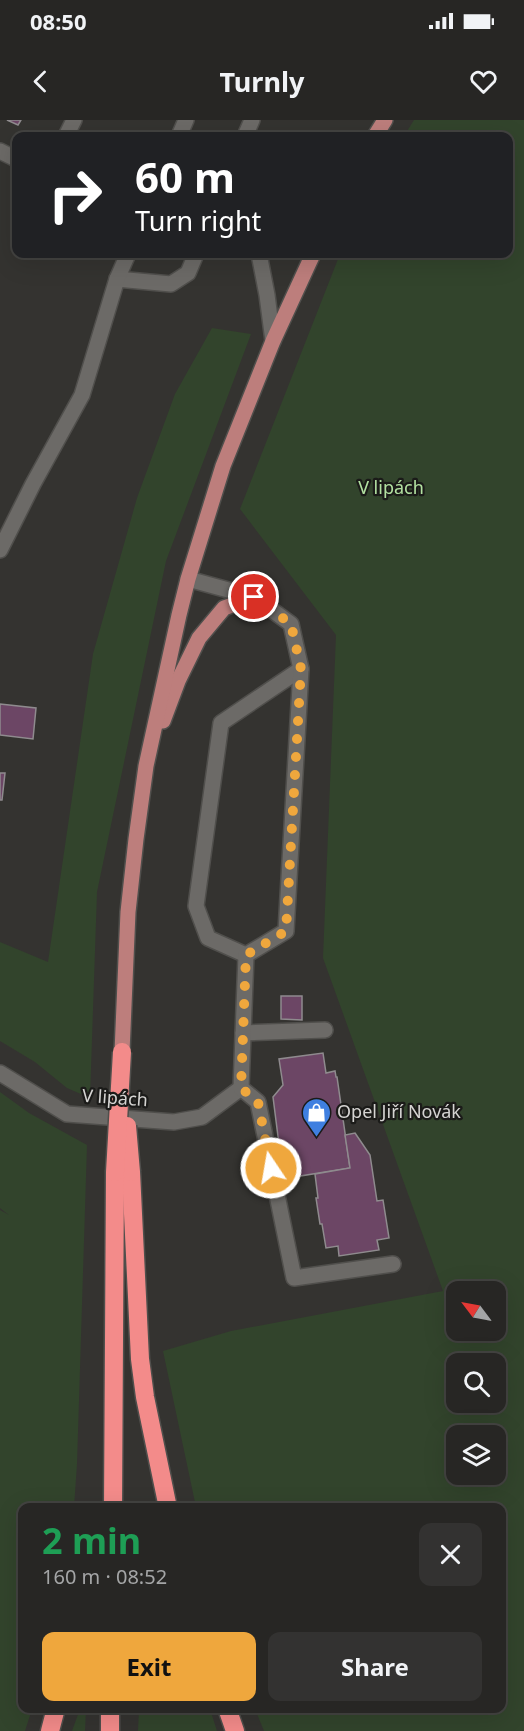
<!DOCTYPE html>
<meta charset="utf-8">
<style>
body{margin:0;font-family:"Noto Sans",sans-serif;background:#333231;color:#f1f3f6;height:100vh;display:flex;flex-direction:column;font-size:22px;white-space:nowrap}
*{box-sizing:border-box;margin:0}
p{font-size:20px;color:#a4a5a6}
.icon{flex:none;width:33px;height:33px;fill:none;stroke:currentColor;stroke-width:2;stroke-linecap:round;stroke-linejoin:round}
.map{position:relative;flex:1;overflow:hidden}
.sheet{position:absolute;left:18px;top:1383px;width:488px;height:210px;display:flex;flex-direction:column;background:#272624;border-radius:12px;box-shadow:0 6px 24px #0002,0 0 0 2px #434341}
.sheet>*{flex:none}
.top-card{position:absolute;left:12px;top:12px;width:501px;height:126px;border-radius:12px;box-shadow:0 6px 24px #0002,0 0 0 2px #434341;background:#202124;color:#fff;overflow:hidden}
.needle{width:39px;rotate:302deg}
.tools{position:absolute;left:446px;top:1161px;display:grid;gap:12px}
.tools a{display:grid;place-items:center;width:60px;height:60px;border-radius:12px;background:#272624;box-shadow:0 6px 24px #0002,0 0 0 2px #434341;font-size:30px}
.pin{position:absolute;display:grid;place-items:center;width:51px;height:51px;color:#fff;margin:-26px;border:3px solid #fff;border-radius:50%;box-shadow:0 2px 6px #0007}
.me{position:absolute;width:66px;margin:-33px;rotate:348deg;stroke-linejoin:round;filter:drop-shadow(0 0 4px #0008)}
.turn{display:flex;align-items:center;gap:21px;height:126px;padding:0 24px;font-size:27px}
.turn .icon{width:78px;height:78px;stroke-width:2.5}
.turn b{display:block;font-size:42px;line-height:51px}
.round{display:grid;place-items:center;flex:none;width:63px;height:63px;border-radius:12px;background:#333231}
.summary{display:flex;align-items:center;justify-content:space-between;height:102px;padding:0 24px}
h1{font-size:36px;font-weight:700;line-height:45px;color:#1e9e55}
.action{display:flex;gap:12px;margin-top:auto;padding:12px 24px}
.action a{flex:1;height:69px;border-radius:12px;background:#efa73d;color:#111;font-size:24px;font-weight:700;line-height:69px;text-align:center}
.action a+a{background:#333231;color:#f1f3f6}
.status{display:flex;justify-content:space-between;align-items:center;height:42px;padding:0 30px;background:#272624;direction:ltr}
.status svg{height:16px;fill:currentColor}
header{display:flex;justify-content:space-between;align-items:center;height:78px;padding:0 24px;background:#272624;font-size:27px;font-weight:700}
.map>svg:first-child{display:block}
</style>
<div class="status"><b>08:50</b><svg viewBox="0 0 49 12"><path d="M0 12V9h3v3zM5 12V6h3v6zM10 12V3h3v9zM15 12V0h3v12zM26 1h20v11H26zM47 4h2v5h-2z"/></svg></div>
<header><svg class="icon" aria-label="back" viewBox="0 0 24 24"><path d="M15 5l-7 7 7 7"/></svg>Turnly<svg class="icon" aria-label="heart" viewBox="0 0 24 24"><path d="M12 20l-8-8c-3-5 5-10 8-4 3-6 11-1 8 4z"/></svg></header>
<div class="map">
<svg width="524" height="1611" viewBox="0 0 524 1611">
<rect width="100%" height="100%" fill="#343330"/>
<g fill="#32442c" fill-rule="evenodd">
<path d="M414 0H524V1611H264L255 1589 501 1588V1388L196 1387 163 1231 231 1211 443 1171 323 838 336 515 240 389 340 134H508V16H404ZM456 1172H495V1210H456ZM456 1244H495V1282H456ZM456 1316H495V1354H456Z"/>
<path d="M212 208 251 214 166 441 97 772 90 978 67 968 35 942 0 921V822L48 842 93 534 137 378 175 274Z"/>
<path d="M0 972 29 993 87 1025 77 1344 74 1387 22 1388V1588L32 1589 25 1611H0V1090L9 1095 0 1088Z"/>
<path d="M139 1588 210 1589 217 1611H138Z"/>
<path d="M80 1589H86L85 1611H72Z"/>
</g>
<g fill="#6c4665" stroke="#8f8b8e" stroke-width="1.5">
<path d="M7 0H21L18 5Z"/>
<path d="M0 584 36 588 33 619 0 615Z"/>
<path d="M0 653H5L2 680H0Z"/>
<path d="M281 876H302V900L281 899Z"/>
<path d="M323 933 326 953 335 951 336 957H337L350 1048 300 1056V1051L281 1040 273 977 283 965 279 939Z"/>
<path d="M355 1013 370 1035 377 1081 383 1080 389 1118 377 1120 379 1130 339 1136 338 1126 326 1128 322 1104H320L316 1078H318L315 1054 350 1048 345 1015Z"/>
</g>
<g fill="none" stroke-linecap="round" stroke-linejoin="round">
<defs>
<g id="minor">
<path d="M66 16 74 0"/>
<path d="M179 16 186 0"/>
<path d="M245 16 252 0"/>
<path d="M0 31 16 39"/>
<path d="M259 134 267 175 273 221"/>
<path d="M117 159 171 164 188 153 196 134"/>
<path d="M0 430 33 364 82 275 117 159 128 134"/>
<path d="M246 835 208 818 196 786 221 603 301 549"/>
<path d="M243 913 325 910"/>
<path d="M0 953 67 994 174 1002 202 997 241 968 246 835 286 811 301 549 291 504 254 477 188 459"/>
<path d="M241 968 258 982 294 1158 393 1144"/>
</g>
<g id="major">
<path d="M375 16 385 0"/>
<path d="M163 601 178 561 199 518 224 488 254 477"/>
<path d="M122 932 128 792 136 719 146 646 179 495 188 459 223 346 273 221 313 134"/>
</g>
<g id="highway">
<path d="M131 1052 140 1239 145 1277 168 1388"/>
<path d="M113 1388 115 1052"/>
<path d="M110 1588V1611"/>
<path d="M227 1588 235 1611"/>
<path d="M50 1611 56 1588"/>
</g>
</defs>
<use href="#minor" stroke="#504f4c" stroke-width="18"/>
<use href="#major" stroke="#504f4c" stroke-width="18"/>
<use href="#highway" stroke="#504f4c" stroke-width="21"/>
<use href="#minor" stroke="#6c6a67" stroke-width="15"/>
<use href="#major" stroke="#bd7e7c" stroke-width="15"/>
<use href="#highway" stroke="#f38b8a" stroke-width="18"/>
<defs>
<g id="highway-bridge">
<path d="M127 1006 131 1052"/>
<path d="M115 1052 122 932"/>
</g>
</defs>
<use href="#highway-bridge" stroke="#504f4c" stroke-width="21" stroke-linecap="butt"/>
<use href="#highway-bridge" stroke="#f38b8a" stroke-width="18"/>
</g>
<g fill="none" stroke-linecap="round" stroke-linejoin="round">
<path stroke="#efa73d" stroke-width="10" stroke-dasharray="0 18" d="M254 477 291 504 301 549 286 811 246 835 241 968 258 982 271 1048"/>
</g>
<defs>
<symbol id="shop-pin" viewBox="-11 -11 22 30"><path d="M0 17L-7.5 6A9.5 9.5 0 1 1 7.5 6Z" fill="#3f7fe0" stroke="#1b1b19"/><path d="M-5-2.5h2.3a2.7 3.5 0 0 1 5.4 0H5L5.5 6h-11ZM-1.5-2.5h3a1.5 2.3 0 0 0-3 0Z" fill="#fff"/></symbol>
</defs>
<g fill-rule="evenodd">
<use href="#shop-pin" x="300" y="976" width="33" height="45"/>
</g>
<g text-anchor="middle" stroke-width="4.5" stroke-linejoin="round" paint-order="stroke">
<g font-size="18" fill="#b2e1a1" stroke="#1b1b19">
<text x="391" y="374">V lipách</text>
</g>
<g font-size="18" fill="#d5d4d2" stroke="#1b1b19">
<text transform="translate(115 978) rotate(4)" y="6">V lipách</text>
</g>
<g font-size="18" fill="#d5d4d2" stroke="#1b1b19" text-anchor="start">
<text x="337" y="998">Opel Jiří Novák</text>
</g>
</g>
</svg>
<div class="tools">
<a><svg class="needle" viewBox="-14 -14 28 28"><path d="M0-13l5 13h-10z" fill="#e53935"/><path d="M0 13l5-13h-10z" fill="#a4a5a6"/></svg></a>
<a><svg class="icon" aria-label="search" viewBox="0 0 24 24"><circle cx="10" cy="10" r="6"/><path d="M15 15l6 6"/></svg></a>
<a><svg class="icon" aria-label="layers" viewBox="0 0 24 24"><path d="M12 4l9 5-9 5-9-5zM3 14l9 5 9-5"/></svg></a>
</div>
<div class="pin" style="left:254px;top:477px;background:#d93025"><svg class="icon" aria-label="arrive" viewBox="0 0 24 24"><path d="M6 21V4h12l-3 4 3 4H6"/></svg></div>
<svg class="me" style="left:271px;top:1048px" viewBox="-20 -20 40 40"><circle r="17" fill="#efa73d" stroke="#fff" stroke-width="3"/><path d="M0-11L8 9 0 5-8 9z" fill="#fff"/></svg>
<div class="top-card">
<div class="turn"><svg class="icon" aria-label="right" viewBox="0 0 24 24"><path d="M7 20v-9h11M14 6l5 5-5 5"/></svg><div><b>60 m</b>Turn right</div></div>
</div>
<section class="sheet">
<div class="summary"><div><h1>2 min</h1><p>160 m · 08:52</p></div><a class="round"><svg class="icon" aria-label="close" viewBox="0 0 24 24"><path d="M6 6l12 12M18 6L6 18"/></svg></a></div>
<div class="action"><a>Exit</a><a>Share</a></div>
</section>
</div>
